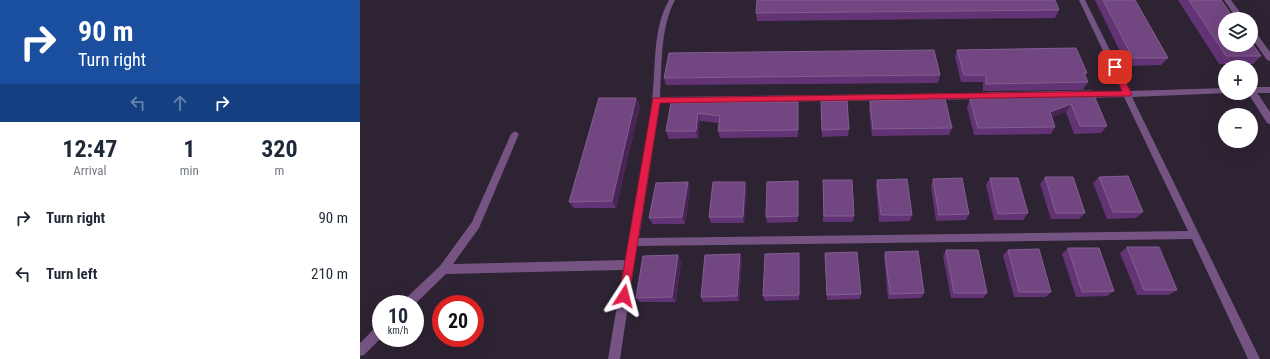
<!DOCTYPE html>
<meta charset="utf-8">
<style>
body{margin:0;font-family:"Roboto Condensed",sans-serif;background:#f2f2f3;color:#1f2937;height:100vh;display:flex;flex-direction:column;font-size:15px;white-space:nowrap}
*{box-sizing:border-box;margin:0}
p{font-size:13px;color:#747a83}
.icon{flex:none;width:22px;height:22px;fill:none;stroke:currentColor;stroke-width:2;stroke-linecap:round;stroke-linejoin:round}
.map{position:relative;flex:1;overflow:hidden}
.side{display:flex;flex-direction:column;background:#fff;width:360px}
.side>*{flex:none}
.guide{background:#1a4fa0;color:#fff;overflow:hidden}
.buttons{position:absolute;left:858px;top:12px;display:grid;gap:8px}
.buttons a{display:grid;place-items:center;width:40px;height:40px;border-radius:50%;background:#fff;box-shadow:0 4px 16px #0002;font-size:20px}
.speed{position:absolute;left:12px;top:295px;display:flex;gap:8px;font-size:20px;font-weight:700;text-align:center}
.speed>*{display:grid;place-content:center;width:52px;height:52px;border-radius:50%;background:#fff;box-shadow:0 4px 16px #0002;line-height:1}
.speed small{font-size:10px;font-weight:400}
.speed .limit{border:6px solid #d22;background:#fff;color:#111}
.pin{position:absolute;display:grid;place-items:center;width:34px;height:34px;color:#fff;margin:-17px;border-radius:8px;box-shadow:0 2px 6px #0006}
.me{position:absolute;width:44px;margin:-22px;rotate:9deg;stroke-linejoin:round;filter:drop-shadow(0 0 3px #0008)}
.turn{display:flex;align-items:center;gap:14px;height:84px;padding:0 12px;font-size:18px}
.turn .icon{width:52px;height:52px;stroke-width:2.5}
.turn b{display:block;font-size:28px;line-height:34px}
.lanes{display:flex;align-items:center;height:38px;padding:0 12px;background:#0003;justify-content:center;gap:20px;direction:ltr}
.lanes .off{opacity:.35}
.eta{display:flex;justify-content:space-evenly;align-items:center;height:68px;text-align:center}
.eta b{font-size:24px;font-weight:700;line-height:28px}
ul{padding:0;list-style:none}
li{display:flex;align-items:center;gap:12px;height:56px;padding:0 12px}
li div{flex:1}
li b{display:block;font-size:15px}
li em{font-style:normal}
main{display:flex;flex:1;min-height:0}
.map>svg:first-child{display:block}
</style>
<main>
<section class="side">
<div class="guide">
<div class="turn"><svg class="icon" aria-label="right" viewBox="0 0 24 24"><path d="M7 20v-9h11M14 6l5 5-5 5"/></svg><div><b>90 m</b>Turn right</div></div>
<div class="lanes"><svg class="icon off" aria-label="left" viewBox="0 0 24 24"><path d="M17 20v-9H6M10 6l-5 5 5 5"/></svg><svg class="icon off" aria-label="ahead" viewBox="0 0 24 24"><path d="M12 20V5M6 11l6-6 6 6"/></svg><svg class="icon" aria-label="right" viewBox="0 0 24 24"><path d="M7 20v-9h11M14 6l5 5-5 5"/></svg></div>
</div>
<div class="eta">
<div><b>12:47</b><p>Arrival</p></div>
<div><b>1</b><p>min</p></div>
<div><b>320</b><p>m</p></div>
</div>
<ul>
<li><svg class="icon" aria-label="right" viewBox="0 0 24 24"><path d="M7 20v-9h11M14 6l5 5-5 5"/></svg><div><b>Turn right</b></div><em>90 m</em></li>
<li><svg class="icon" aria-label="left" viewBox="0 0 24 24"><path d="M17 20v-9H6M10 6l-5 5 5 5"/></svg><div><b>Turn left</b></div><em>210 m</em></li>
</ul>
</section>
<div class="map">
<svg width="910" height="359" viewBox="0 0 910 359">
<rect width="100%" height="100%" fill="#2e2333"/>
<g fill="none" stroke-linecap="round" stroke-linejoin="round">
<g fill="#755483" fill-rule="evenodd">
<path d="M309 0H315C300 28 302 66 300 97L637 93 641 96 637 99 300 103 279 238 828 231 764 97 722 98 718 95 722 92 762 91 719 0H725L770 91 865 88V93H868L772 97 900 359H888L832 239 277 246 260 359H248L263 270 86 274 55 304H43L44 300 80 266 112 222 151 134 155 131 159 134 119 228 93 264 265 260C274 207 284 155 292 101 296 68 292 30 309 0Z"/>
<path d="M864 0H871L885 19H877Z"/>
<path d="M891 30H894L910 52V61L907 60 891 37Z"/>
<rect x="891" y="87" width="19" height="6"/>
<path d="M21 325V338L4 355 0 356V343L17 326Z"/>
</g>
<path fill="#755483" fill-rule="evenodd" d="M891 87 894 88 910 112V124L907 123 888 93H891Z"/>
</g>
<g fill="#633475">
<path d="M735 0H775L808 58 801 65 767 66Z"/>
<path d="M818 0H861L901 56 893 64H859Z"/>
<path d="M699 10 695 18 397 21 396 13Z"/>
<path d="M597 50 727 73 725 76 728 82 723 90 623 91V82H601L595 57Z"/>
<path d="M580 75 578 83 306 85 304 78Z"/>
<path d="M732 91 747 126 741 133 714 134 706 112 692 117 695 127 691 134 614 135 607 107 610 99H623L626 93Z"/>
<path d="M276 98 280 106 256 208H214L209 202Z"/>
<path d="M510 101 592 128 589 135 512 136 509 108Z"/>
<path d="M438 102V137L360 138 358 131 359 123 340 121 338 138 309 139 306 131 311 103Z"/>
<path d="M461 109 489 129 488 136 462 137Z"/>
<path d="M685 177 725 213 719 219H691L680 184Z"/>
<path d="M739 177 783 212 776 218 747 219 733 183Z"/>
<path d="M630 178 668 213 663 220H634L626 185Z"/>
<path d="M573 179 609 214 606 220 576 221 571 186Z"/>
<path d="M463 180 494 216 493 222H463Z"/>
<path d="M517 180 552 215 550 221 519 222 516 186Z"/>
<path d="M438 181V222L407 223 406 217Z"/>
<path d="M328 182 330 189 325 224H293L289 218Z"/>
<path d="M387 188 384 223H351L349 217Z"/>
<path d="M767 247 817 290 809 295H777L760 253Z"/>
<path d="M708 248 754 291 747 296 716 297 702 254Z"/>
<path d="M586 250 627 293 623 298H591L583 256Z"/>
<path d="M648 250 691 292 686 297H654L643 255Z"/>
<path d="M525 252 564 293 561 298 528 299 524 257Z"/>
<path d="M465 253 501 294 500 299 467 300Z"/>
<path d="M380 254 382 260 379 301 343 302 341 297Z"/>
<path d="M439 259V300L405 301 403 296Z"/>
<path d="M321 261 316 302H280L276 298Z"/>
</g>
<g fill="#482555">
<path d="M276 98 280 106 256 208 252 201Z"/>
<path d="M711 104 706 112 686 119 690 112Z"/>
<path d="M338 113 340 121 338 138 336 131Z"/>
<path d="M328 182 330 189 325 224 322 217Z"/>
<path d="M385 182 387 188 384 223 383 217Z"/>
<path d="M380 254 382 260 379 301 377 296Z"/>
<path d="M318 255 321 261 316 302 312 297Z"/>
</g>
<g fill="#714681" stroke="#845e92">
<path d="M397 0H695L699 10 396 13Z"/>
<path d="M743 0H775L808 58H773Z"/>
<path d="M829 0H861L874 19H865V45H891V42L901 56H866Z"/>
<path d="M716 48 727 73H724L728 82 626 84V75H604L597 50Z"/>
<path d="M574 50 580 75 304 78 309 53Z"/>
<path d="M732 91 747 126H720L711 104 690 112 695 127 618 128 610 99H626V93Z"/>
<path d="M239 98H276L252 201 209 202Z"/>
<path d="M585 99 592 128 513 129 510 101Z"/>
<path d="M461 101H487L489 129 462 130Z"/>
<path d="M438 102V130L358 131 360 116 338 113 336 131H306L311 103Z"/>
<path d="M768 176 783 212H753L739 177Z"/>
<path d="M685 177H713L725 213H696Z"/>
<path d="M602 178 609 214 579 215 573 179Z"/>
<path d="M630 178H658L668 213 638 214Z"/>
<path d="M547 179 552 215H521L517 180Z"/>
<path d="M463 180H492L494 216H464Z"/>
<path d="M438 181V216L406 217 407 182Z"/>
<path d="M328 182 322 217 289 218 296 183Z"/>
<path d="M353 182H385L383 217H349Z"/>
<path d="M767 247H799L817 290H784Z"/>
<path d="M708 248H739L754 291 722 292Z"/>
<path d="M679 249 691 292H659L648 250Z"/>
<path d="M586 250H618L627 293H594Z"/>
<path d="M558 251 564 293 530 294 525 252Z"/>
<path d="M497 252 501 294 467 295 465 253Z"/>
<path d="M439 253V295L403 296 405 254Z"/>
<path d="M380 254 377 296 341 297 345 255Z"/>
<path d="M318 255 312 297 276 298 283 256Z"/>
</g>
<path fill="#e11d48" stroke="#92132f" d="M752 65H757L772 94 770 96 300 103 269 296 268 300 264 302 260 300 259 296 293 98 762 91 751 67Z"/>
</svg>
<div class="buttons">
<a><svg class="icon" aria-label="layers" viewBox="0 0 24 24"><path d="M12 4l9 5-9 5-9-5zM3 14l9 5 9-5"/></svg></a>
<a>+</a>
<a>−</a>
</div>
<div class="speed"><div>10<small>km/h</small></div><div class="limit">20</div></div>
<div class="pin" style="left:755px;top:67px;background:#d93025"><svg class="icon" aria-label="arrive" viewBox="0 0 24 24"><path d="M6 21V4h12l-3 4 3 4H6"/></svg></div>
<svg class="me" style="left:264px;top:296px" viewBox="-20 -20 40 40"><path d="M0-17L14 15 0 8-14 15z" fill="#e11d48" stroke="#fff" stroke-width="4"/></svg>
</div>
</main>
